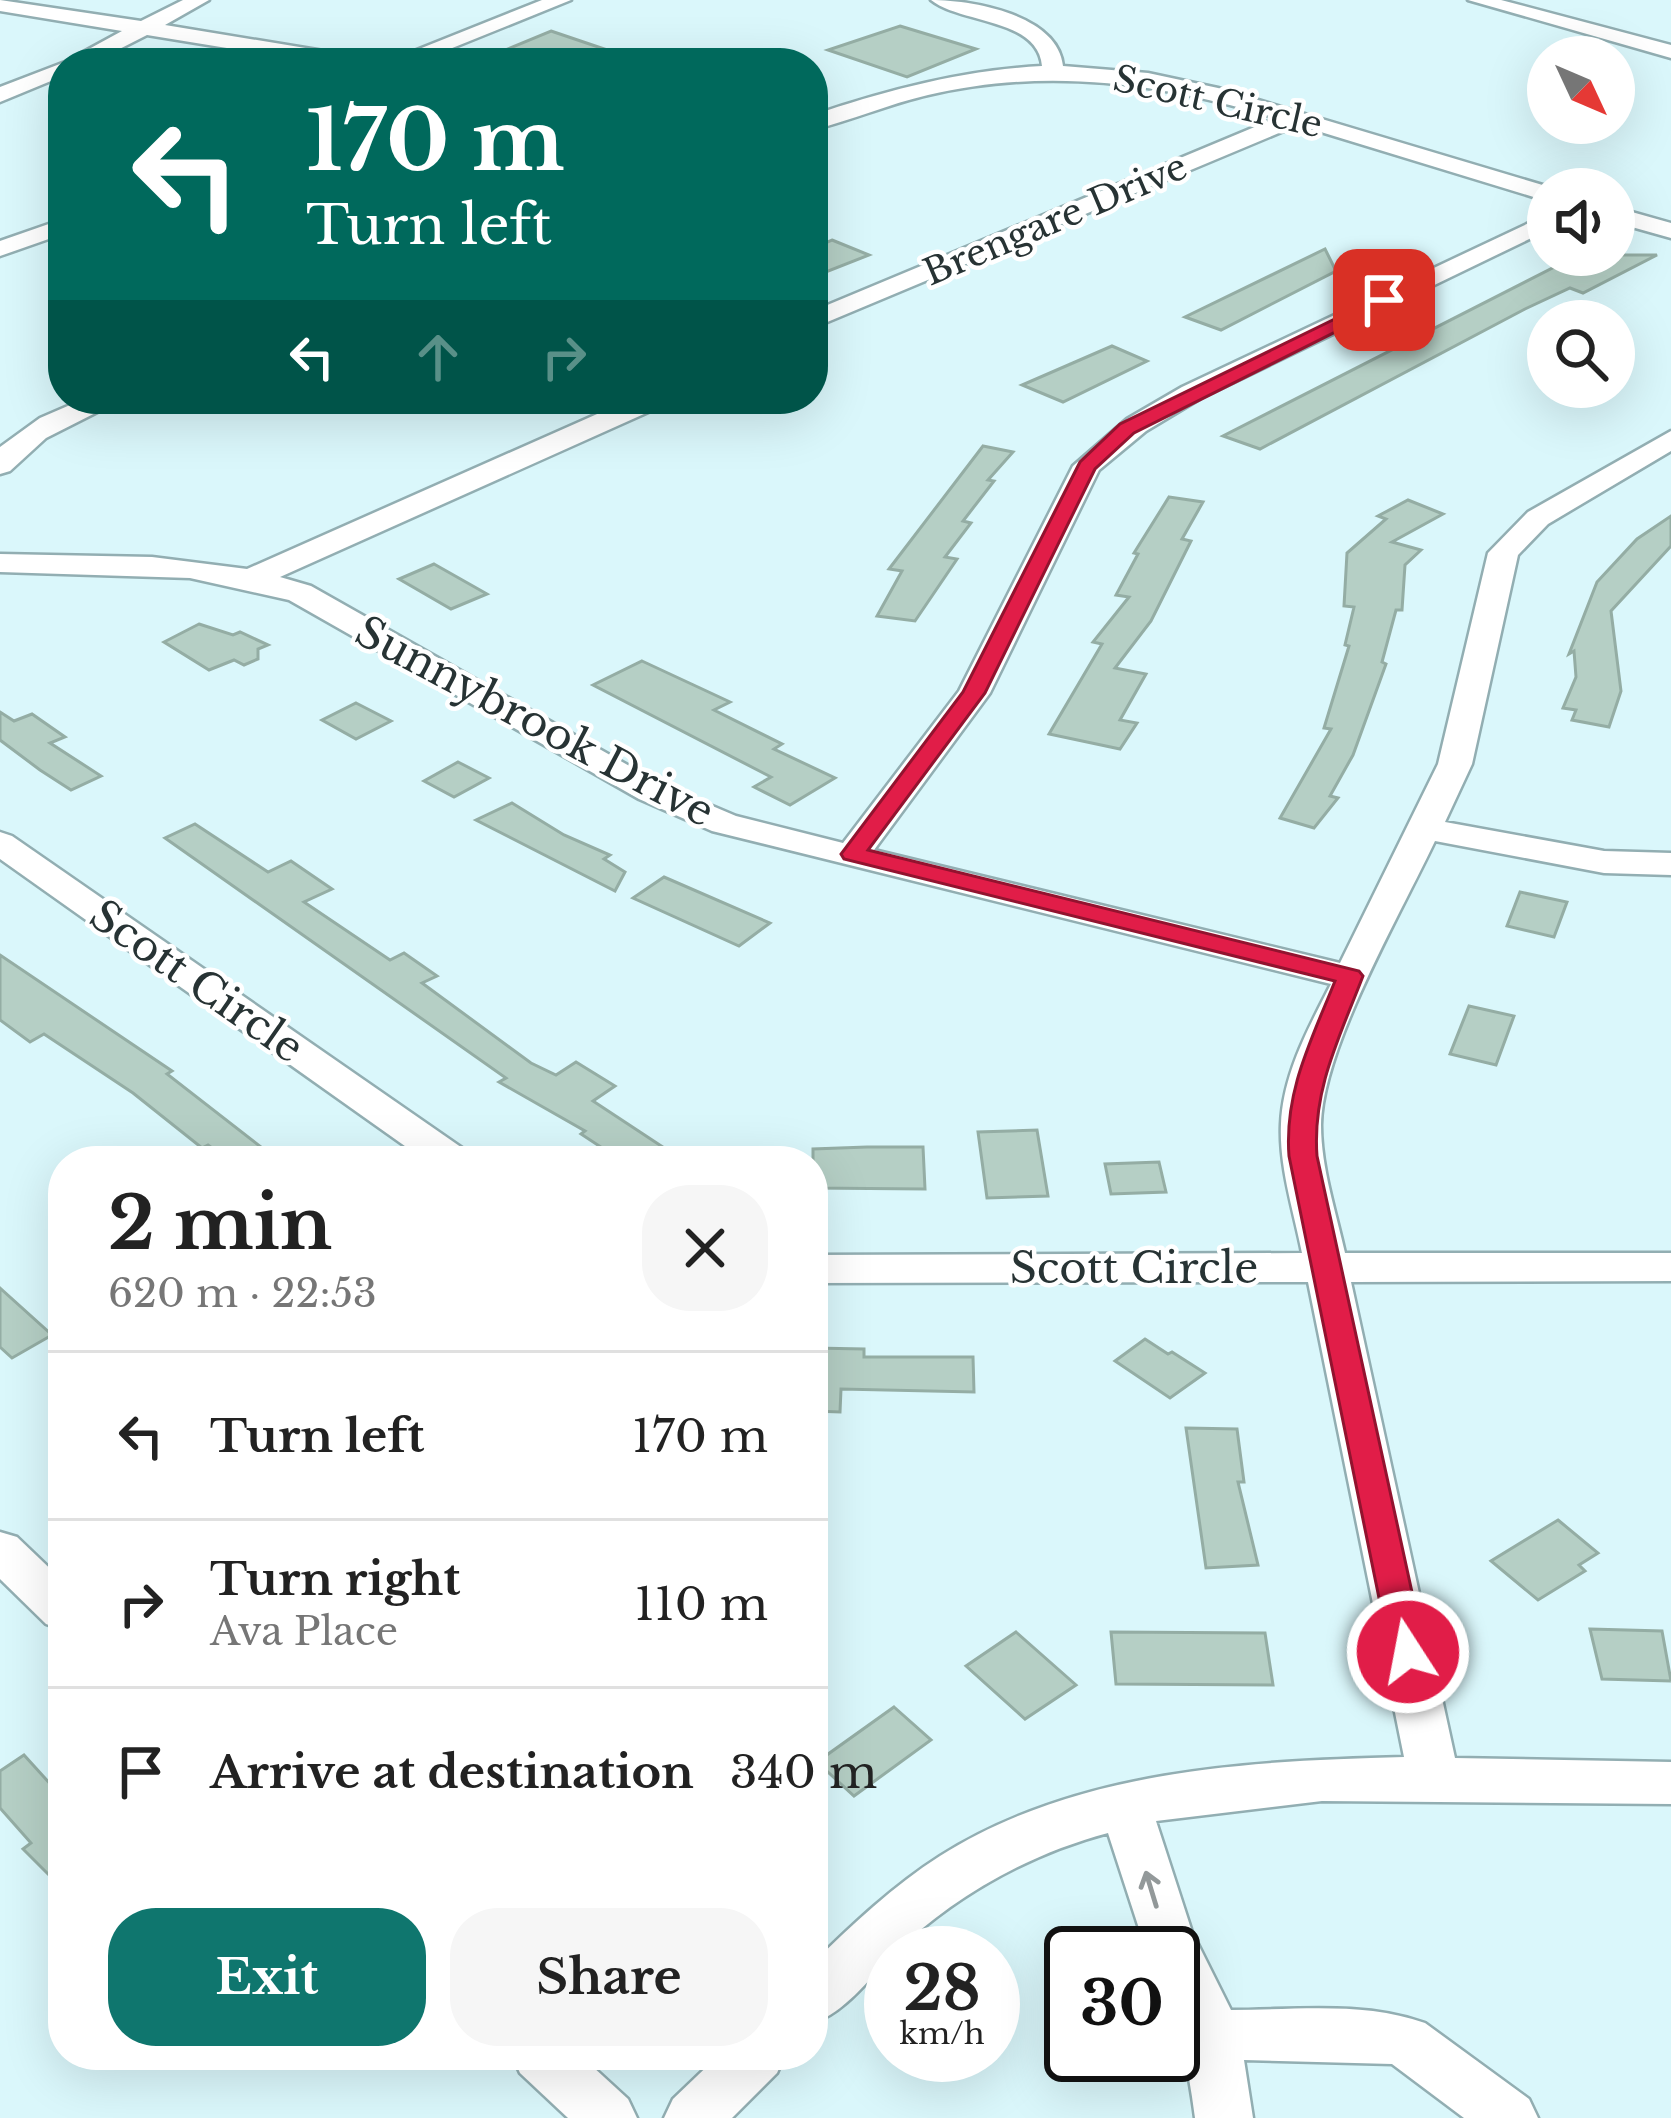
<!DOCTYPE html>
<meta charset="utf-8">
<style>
body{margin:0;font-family:"Libre Baskerville",serif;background:#f6f6f6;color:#222;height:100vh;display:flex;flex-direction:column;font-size:45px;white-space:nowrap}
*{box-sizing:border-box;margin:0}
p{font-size:39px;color:#767676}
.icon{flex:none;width:66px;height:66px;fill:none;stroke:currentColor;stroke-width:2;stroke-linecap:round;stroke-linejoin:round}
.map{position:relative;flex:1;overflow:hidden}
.sheet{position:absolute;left:48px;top:1146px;width:780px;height:924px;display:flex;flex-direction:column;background:#fff;border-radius:48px;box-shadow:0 12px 48px #0002}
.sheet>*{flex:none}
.top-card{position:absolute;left:48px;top:48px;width:780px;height:366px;border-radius:48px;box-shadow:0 12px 48px #0002;background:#00695c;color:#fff;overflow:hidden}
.needle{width:78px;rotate:134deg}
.controls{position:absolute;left:1527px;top:36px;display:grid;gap:24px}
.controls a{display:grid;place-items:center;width:108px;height:108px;border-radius:50%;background:#fff;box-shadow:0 12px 48px #0002;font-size:60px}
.speed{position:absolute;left:864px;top:1926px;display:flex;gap:24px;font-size:60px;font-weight:700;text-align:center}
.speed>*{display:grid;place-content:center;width:156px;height:156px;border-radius:50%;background:#fff;box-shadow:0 12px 48px #0002;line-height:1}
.speed small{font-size:30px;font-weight:400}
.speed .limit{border:6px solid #111;border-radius:18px;background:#fff;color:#111}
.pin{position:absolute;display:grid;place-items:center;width:102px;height:102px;color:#fff;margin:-51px;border-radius:24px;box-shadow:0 6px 18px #0006}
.me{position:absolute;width:132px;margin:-66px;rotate:349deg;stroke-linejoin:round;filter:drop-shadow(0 0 9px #0008)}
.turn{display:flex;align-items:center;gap:42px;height:252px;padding:0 60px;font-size:54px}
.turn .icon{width:156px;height:156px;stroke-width:2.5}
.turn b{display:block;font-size:84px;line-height:102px}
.lanes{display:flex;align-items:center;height:114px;padding:0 60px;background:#0003;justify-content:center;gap:60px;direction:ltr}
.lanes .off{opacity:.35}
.round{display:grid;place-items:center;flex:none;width:126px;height:126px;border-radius:48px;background:#f6f6f6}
.headline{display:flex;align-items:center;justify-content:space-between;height:204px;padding:0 60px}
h1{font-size:72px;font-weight:700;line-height:90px}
.button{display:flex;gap:24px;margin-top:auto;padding:24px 60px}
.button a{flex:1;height:138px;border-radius:48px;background:#0f766e;color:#fff;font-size:48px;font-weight:700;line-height:138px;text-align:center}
.button a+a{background:#f6f6f6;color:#222}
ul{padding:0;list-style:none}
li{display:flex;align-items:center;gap:36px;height:168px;padding:0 60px;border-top:3px solid #e0e0e0}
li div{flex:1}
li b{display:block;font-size:45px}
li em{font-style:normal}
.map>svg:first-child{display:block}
</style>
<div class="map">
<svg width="1671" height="2118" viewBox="0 0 1671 2118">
<rect width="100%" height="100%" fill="#daf7fb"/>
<g fill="#b5cfc5" stroke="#94ada4" stroke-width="3">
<path d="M900 26 976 49 907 77 828 50Z"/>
<path d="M551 31 631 58 630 63H474Z"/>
<path d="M832 240 869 255 813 277V248Z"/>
<path d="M1325 249 1336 271 1221 330 1185 317Z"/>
<path d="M1578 255H1657L1583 293 1570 288 1525 309 1260 449 1223 436Z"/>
<path d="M1112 346 1147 361 1063 402 1022 385Z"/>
<path d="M983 446 1013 452 988 480 994 481 963 521 971 523 945 557 957 559 915 621 877 616 902 571 889 569Z"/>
<path d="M1169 497 1203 502 1182 539 1191 541 1151 621 1115 668 1146 674 1120 720 1137 723 1120 749 1049 734 1102 644 1093 642 1129 597 1116 595 1138 554 1134 553Z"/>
<path d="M1408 500 1443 514 1392 542 1421 550 1405 565 1402 610H1396L1382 662 1386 664 1353 755 1330 796 1338 798 1314 828 1280 818 1331 729 1324 728 1349 646 1345 645 1354 607 1344 606 1347 553 1386 519 1378 516Z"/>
<path d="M1671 516V546L1611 611 1621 691 1609 727 1572 720 1576 710 1563 708 1576 677 1574 651 1569 654 1597 582 1637 539Z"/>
<path d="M434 564 487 594 451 609 399 579Z"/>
<path d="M199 624 233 635 240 632 268 645 258 649V659L244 665 234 660 209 670 164 642Z"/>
<path d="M642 661 730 702 714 710 782 744 774 749 835 778 790 805 754 787 771 777 593 685Z"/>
<path d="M356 703 391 721 356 739 322 720Z"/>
<path d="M0 712 14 721 32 714 65 737 50 743 101 776 71 790 40 770 0 740Z"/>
<path d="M458 762 489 778 454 797 424 781Z"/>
<path d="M512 803 564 835 610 855 604 859 625 872 615 891 476 820Z"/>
<path d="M195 824 268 872 291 861 332 889 304 902 390 960 404 953 437 976 422 983 531 1063 556 1075 576 1062 615 1086 593 1101 684 1161H622L581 1134 585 1131 499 1082 506 1078 165 838Z"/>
<path d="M664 877 770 923 739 946 633 898Z"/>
<path d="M1520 892 1567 902 1554 937 1507 926Z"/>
<path d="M0 955 172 1071 167 1074 279 1161H230L208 1145 202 1148 133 1093 44 1034 30 1042 0 1020Z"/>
<path d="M1469 1006 1514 1016 1496 1065 1450 1054Z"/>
<path d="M1037 1130 1048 1196 987 1198 978 1132Z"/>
<path d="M867 1147H923L925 1189 813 1188V1149Z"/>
<path d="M1159 1162 1166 1192 1111 1194 1105 1164Z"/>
<path d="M0 1288 52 1335 12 1358 0 1347Z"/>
<path d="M1145 1339 1168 1354 1172 1352 1205 1373 1170 1398 1115 1361Z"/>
<path d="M813 1348 864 1349V1357H973L974 1392 841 1389 840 1412 813 1411Z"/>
<path d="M1186 1428 1237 1429 1244 1482H1238L1258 1565 1206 1568Z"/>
<path d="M1558 1520 1598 1553 1579 1565 1585 1571 1538 1600 1491 1561Z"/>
<path d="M1590 1629 1662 1631 1671 1681 1602 1679Z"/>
<path d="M1016 1632 1076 1685 1025 1719 966 1666Z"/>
<path d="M1111 1632 1265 1633 1273 1685 1116 1684Z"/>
<path d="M894 1707 931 1740 854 1796 817 1762Z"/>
<path d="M24 1755 63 1798V1889L23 1849 31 1843 0 1808V1771Z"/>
</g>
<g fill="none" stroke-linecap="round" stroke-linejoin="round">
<defs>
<g id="minor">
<path d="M0 0 141 21 183 0H209L165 25 360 57 371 63H320L147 35 92 63H63V76L0 102V87L65 62 122 31 0 11Z"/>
<path d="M542 0H571L415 63H384Z"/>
<path d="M931 0C973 0 1058 15 1063 66L1148 73 1218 88 1556 189H1548V201L1540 199 1298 125 813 328V311L1276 118C1160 83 1048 67 928 95 889 104 852 120 813 130V115C887 90 963 70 1042 66 1038 18 961 24 931 0Z"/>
<path d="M1468 0H1501L1671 45V58Z"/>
<path d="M1614 207 1671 223V238L1614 222Z"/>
<path d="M1548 214V230L1201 398 1146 431 1099 470 990 693 874 850 1340 963 1438 764 1488 553 1528 512 1671 431V451L1548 524 1518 555 1472 764 1445 822 1604 851 1671 853V875L1604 873 1435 841C1401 913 1322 1049 1321 1125 1321 1168 1336 1212 1345 1253H1671V1281L1351 1282 1455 1758 1671 1762V1804L1322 1801 1156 1821 1192 1932 1231 2010C1294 2010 1364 2001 1425 2023L1529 2099 1538 2118H1464L1392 2064 1244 2060 1253 2118H1195C1188 2061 1173 2009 1173 1953H1147L1108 1833C1025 1855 948 1900 891 1957 867 1981 845 2012 813 2023V1963C853 1924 893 1886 940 1856 1076 1770 1247 1761 1404 1757L1308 1282 813 1283V1255L1302 1253C1294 1212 1279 1167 1281 1124 1283 1074 1309 1027 1331 984L712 831 639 799 289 600 190 578 0 572V554L152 557 247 569 631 399H668L664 405 280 577 311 586 663 785 736 816 843 843 959 691 1073 466 1127 419 1182 387Z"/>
<path d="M63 219V234L0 256V241Z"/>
<path d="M84 399H123L46 438 10 471 0 474V447L40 418Z"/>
<path d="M0 832 12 836 468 1152 474 1161H426L0 859Z"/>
<path d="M0 1532 17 1537 63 1581V1630L46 1624 0 1579Z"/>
<path d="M512 2055H580L628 2099 637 2118H568L520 2073Z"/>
<path d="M719 2055H785L777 2073 732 2118H664L673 2099Z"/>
</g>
</defs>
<use href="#minor" stroke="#92aeb2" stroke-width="5"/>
<use href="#minor" fill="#fff" fill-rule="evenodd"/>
</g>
<defs><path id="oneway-shaft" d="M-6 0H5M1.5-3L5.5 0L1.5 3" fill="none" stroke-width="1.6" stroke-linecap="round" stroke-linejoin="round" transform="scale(3)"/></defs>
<use stroke="#93999a" href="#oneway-shaft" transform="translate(1151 1889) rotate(-107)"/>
<path fill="#e11d48" stroke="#92132f" stroke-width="3" d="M1384 295 1391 296V304L1134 433 1095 469 985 693 868 850 1359 971 1363 976C1340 1036 1312 1090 1317 1156L1425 1652 1420 1661 1408 1665 1395 1661 1390 1652 1289 1156C1284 1091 1312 1039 1335 981L844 859 841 854 963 692 1080 462 1120 424Z"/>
<g text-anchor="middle" stroke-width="9" stroke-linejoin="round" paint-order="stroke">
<g font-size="36" fill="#273334" stroke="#fff">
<text transform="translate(1218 101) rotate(13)" y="13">Scott Circle</text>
<text transform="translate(1055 219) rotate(-23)" y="13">Brengare Drive</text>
</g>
<g font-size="42" fill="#273334" stroke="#fff">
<text transform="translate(535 721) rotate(28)" y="15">Sunnybrook Drive</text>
<text transform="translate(197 981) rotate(35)" y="15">Scott Circle</text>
<text x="1134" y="1283">Scott Circle</text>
</g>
</g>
</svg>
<div class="controls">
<a><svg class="needle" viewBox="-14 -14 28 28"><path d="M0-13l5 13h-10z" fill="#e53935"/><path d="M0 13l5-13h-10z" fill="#767676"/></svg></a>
<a><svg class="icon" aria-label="sound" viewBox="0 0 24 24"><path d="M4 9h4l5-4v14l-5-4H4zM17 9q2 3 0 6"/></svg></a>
<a><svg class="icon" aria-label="search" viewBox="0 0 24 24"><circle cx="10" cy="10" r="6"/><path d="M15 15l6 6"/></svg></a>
</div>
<div class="speed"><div>28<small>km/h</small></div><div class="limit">30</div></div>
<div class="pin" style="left:1384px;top:300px;background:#d93025"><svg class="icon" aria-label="arrive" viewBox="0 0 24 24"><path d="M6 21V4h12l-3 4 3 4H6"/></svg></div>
<svg class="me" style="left:1408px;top:1652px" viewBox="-20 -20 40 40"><circle r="17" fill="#e11d48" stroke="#fff" stroke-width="3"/><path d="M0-11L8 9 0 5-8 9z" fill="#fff"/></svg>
<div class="top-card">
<div class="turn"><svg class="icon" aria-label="left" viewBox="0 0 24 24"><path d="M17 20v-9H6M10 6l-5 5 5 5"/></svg><div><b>170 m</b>Turn left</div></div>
<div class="lanes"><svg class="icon" aria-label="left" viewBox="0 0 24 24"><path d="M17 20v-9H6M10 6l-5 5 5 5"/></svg><svg class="icon off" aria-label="ahead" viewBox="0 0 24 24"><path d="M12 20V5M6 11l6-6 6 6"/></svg><svg class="icon off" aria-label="right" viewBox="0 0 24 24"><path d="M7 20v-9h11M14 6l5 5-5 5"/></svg></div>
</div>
<section class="sheet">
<div class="headline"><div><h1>2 min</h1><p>620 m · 22:53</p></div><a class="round"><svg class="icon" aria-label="close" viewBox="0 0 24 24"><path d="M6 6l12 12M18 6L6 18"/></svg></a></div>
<ul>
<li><svg class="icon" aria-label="left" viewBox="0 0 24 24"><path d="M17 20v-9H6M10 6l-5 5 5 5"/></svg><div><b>Turn left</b></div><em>170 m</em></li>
<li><svg class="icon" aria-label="right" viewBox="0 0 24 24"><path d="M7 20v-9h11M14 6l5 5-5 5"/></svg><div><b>Turn right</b><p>Ava Place</p></div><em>110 m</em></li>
<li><svg class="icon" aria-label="arrive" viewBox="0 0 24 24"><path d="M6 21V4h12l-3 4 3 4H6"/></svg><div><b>Arrive at destination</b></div><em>340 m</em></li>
</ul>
<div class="button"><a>Exit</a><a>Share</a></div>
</section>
</div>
